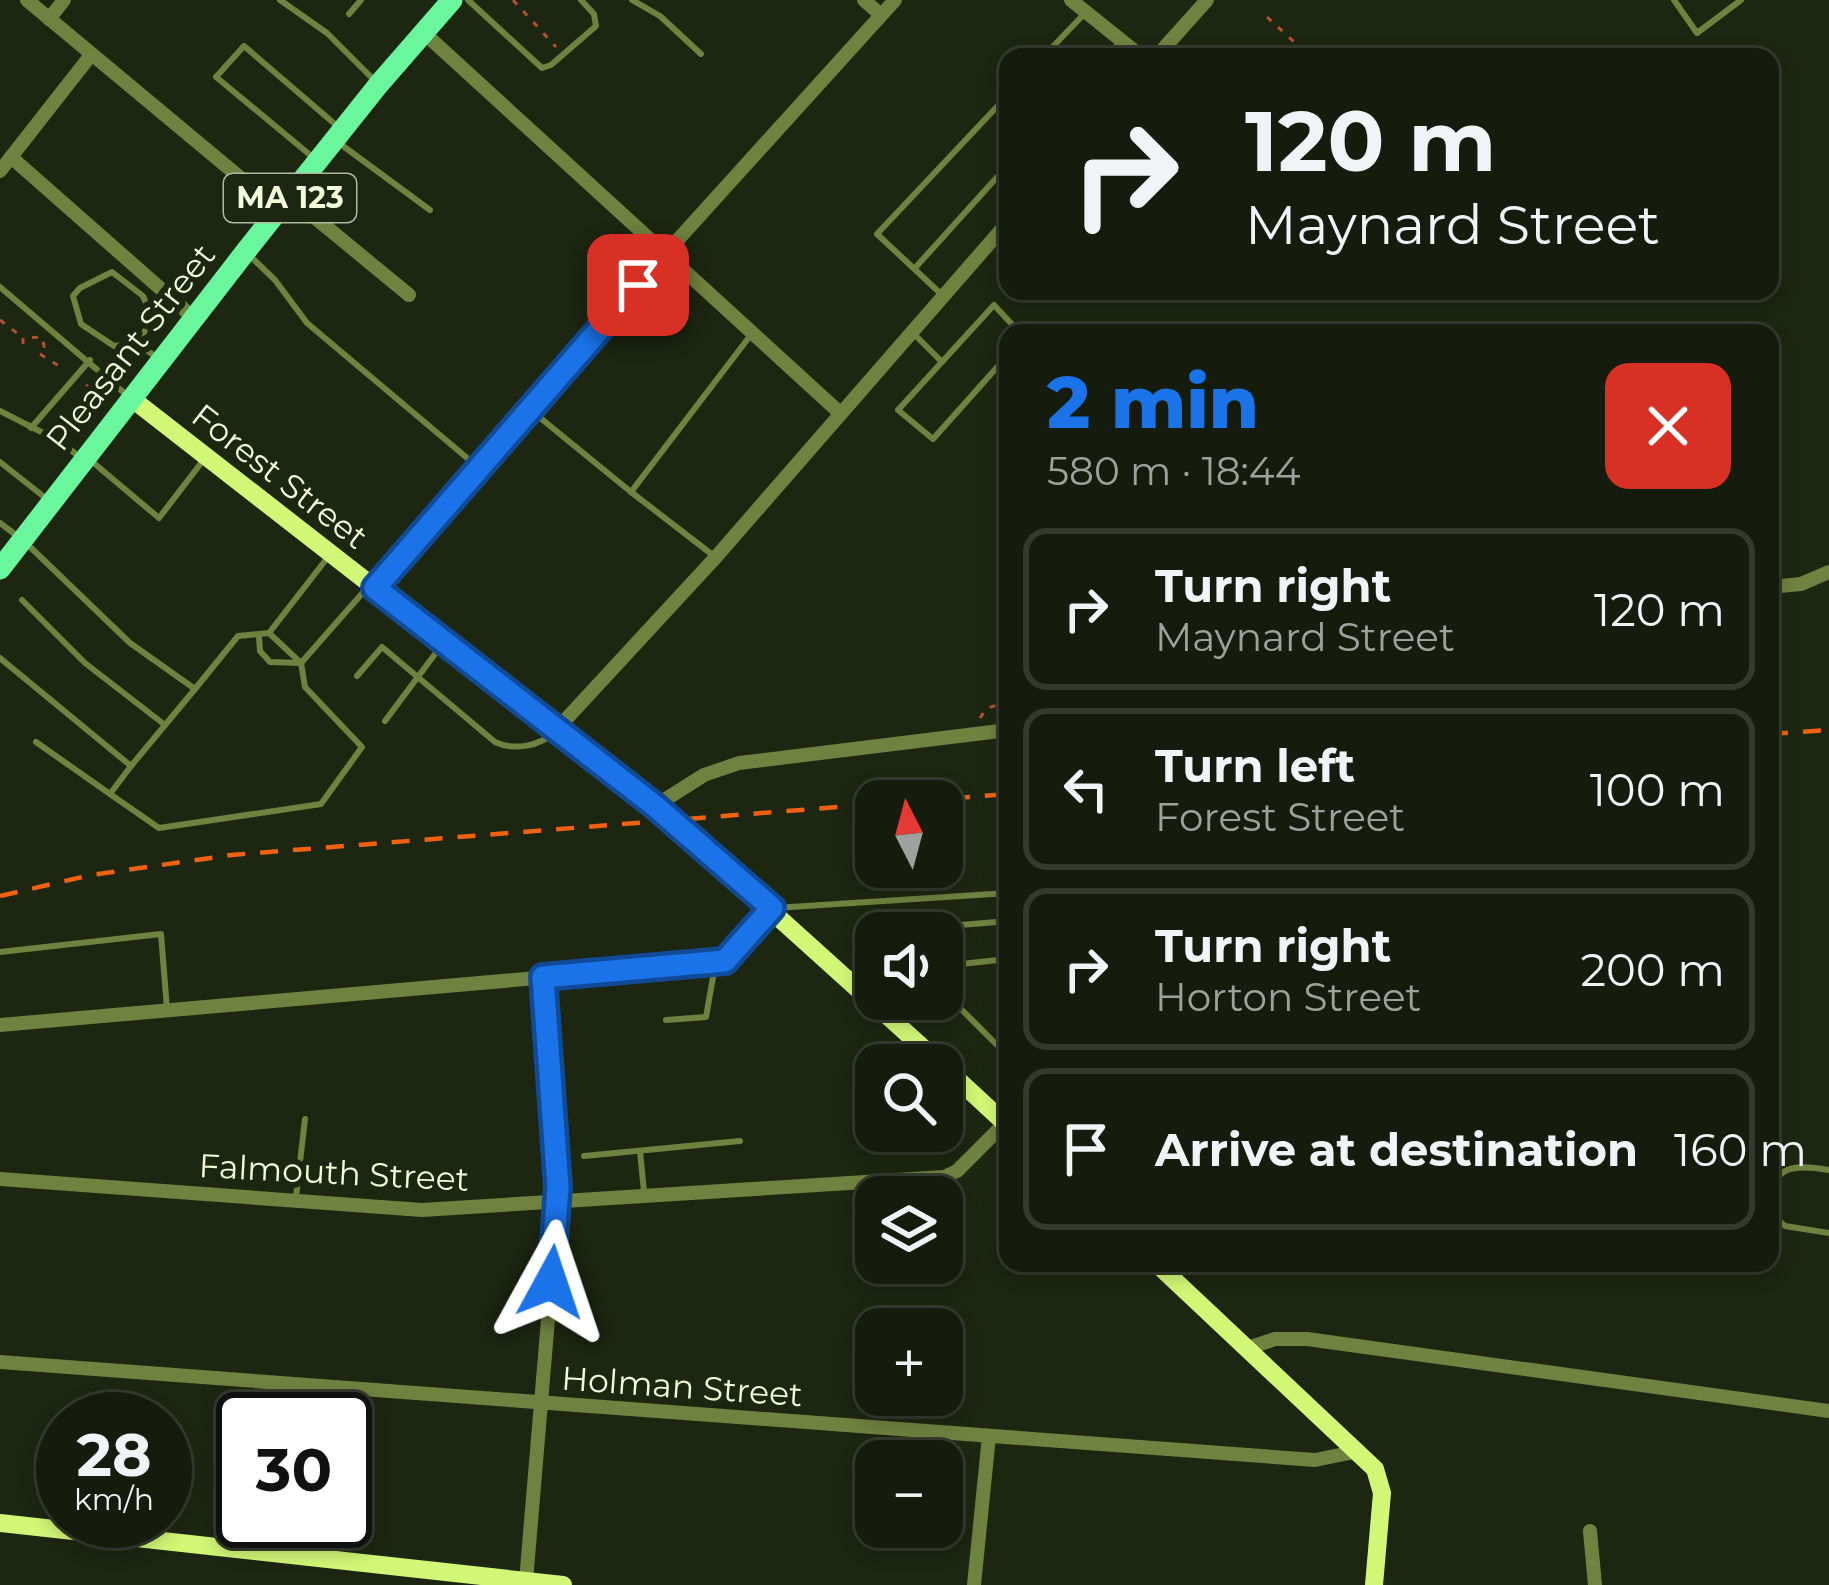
<!DOCTYPE html>
<meta charset="utf-8">
<style>
body{margin:0;font-family:Montserrat,sans-serif;background:#23291b;color:#f1f3f6;height:100vh;display:flex;flex-direction:column;font-size:45px;white-space:nowrap}
*{box-sizing:border-box;margin:0}
p{font-size:39px;color:#9ea19d}
.icon{flex:none;width:66px;height:66px;fill:none;stroke:currentColor;stroke-width:2;stroke-linecap:round;stroke-linejoin:round}
.map{position:relative;flex:1;overflow:hidden}
.side{position:absolute;left:999px;top:324px;width:780px;height:948px;display:flex;flex-direction:column;background:#161c0d;border-radius:24px;box-shadow:0 6px 18px #0003,0 0 0 3px #353a2e}
.side>*{flex:none}
.banner{position:absolute;left:999px;top:48px;width:780px;height:252px;border-radius:24px;box-shadow:0 6px 18px #0003,0 0 0 3px #353a2e;background:#161c0d;color:#f1f3f6;overflow:hidden}
.needle{width:78px;rotate:354deg}
.fabs{position:absolute;left:855px;top:780px;display:grid;gap:24px}
.fabs a{display:grid;place-items:center;width:108px;height:108px;border-radius:24px;background:#161c0d;box-shadow:0 6px 18px #0003,0 0 0 3px #353a2e;font-size:60px}
.speed{position:absolute;left:36px;top:1392px;display:flex;gap:24px;font-size:60px;font-weight:700;text-align:center}
.speed>*{display:grid;place-content:center;width:156px;height:156px;border-radius:50%;background:#161c0d;box-shadow:0 6px 18px #0003,0 0 0 3px #353a2e;line-height:1}
.speed small{font-size:30px;font-weight:400}
.speed .limit{border:6px solid #111;border-radius:18px;background:#fff;color:#111}
.pin{position:absolute;display:grid;place-items:center;width:102px;height:102px;color:#fff;margin:-51px;border-radius:24px;box-shadow:0 6px 18px #0006}
.me{position:absolute;width:132px;margin:-66px;rotate:5deg;stroke-linejoin:round;filter:drop-shadow(0 0 9px #0008)}
.turn{display:flex;align-items:center;gap:42px;height:252px;padding:0 48px;font-size:54px}
.turn .icon{width:156px;height:156px;stroke-width:2.5}
.turn b{display:block;font-size:84px;line-height:102px}
.round{display:grid;place-items:center;flex:none;width:126px;height:126px;border-radius:24px;background:#23291b}
.headline{display:flex;align-items:center;justify-content:space-between;height:204px;padding:0 48px}
h1{font-size:72px;font-weight:800;line-height:90px;color:#1a73e8}
ul{padding:0;list-style:none}
li{display:flex;align-items:center;gap:36px;height:162px;margin:0 24px 18px;padding:0 24px;border:6px solid #353a2e;border-radius:24px}
li div{flex:1}
li b{display:block;font-size:45px}
li em{font-style:normal}
.map>svg:first-child{display:block}
</style>
<div class="map">
<svg width="1829" height="1585" viewBox="0 0 1829 1585">
<rect width="100%" height="100%" fill="#1d2611"/>
<g fill="none" stroke-linecap="round" stroke-linejoin="round">
<g stroke="#b25037" stroke-width="3" stroke-dasharray="6 9" stroke-linecap="butt">
<path d="M513 0 556 47"/>
<path d="M1267 17 1304 51"/>
<path d="M0 320 22 337"/>
<path d="M23 344V338L42 337 46 355"/>
<path d="M40 354 65 370"/>
<path d="M86 385 103 399"/>
<path d="M980 718 987 708 1008 702"/>
</g>
<g stroke="#6f823f" stroke-width="6">
<path d="M280 0 327 33 376 82"/>
<path d="M468 0 542 68 551 65 596 26 594 14 581 0"/>
<path d="M632 0 660 16 701 54"/>
<path d="M1674 0 1697 33 1741 0"/>
<path d="M349 14 361 0"/>
<path d="M1043 57 1086 12"/>
<path d="M1106 57 1119 43"/>
<path d="M339 143 430 210"/>
<path d="M315 159 216 77 244 46 336 125"/>
<path d="M248 254 275 280 307 323 479 468"/>
<path d="M915 268 1008 165"/>
<path d="M0 287 128 396"/>
<path d="M940 293 877 234 1008 95"/>
<path d="M914 334 941 361"/>
<path d="M136 343 153 320 143 296 112 272 80 288 73 296 81 324 114 346 136 343 155 356"/>
<path d="M1008 355 933 439 898 410 994 305 1020 333"/>
<path d="M0 411 57 440 80 457"/>
<path d="M533 412 631 492 750 336"/>
<path d="M31 428 90 360"/>
<path d="M89 459 159 518 205 458"/>
<path d="M0 462 48 500"/>
<path d="M631 492 714 556"/>
<path d="M0 523 16 535"/>
<path d="M26 543 130 643 195 689 238 636 269 633"/>
<path d="M328 557 269 633 301 663 366 589"/>
<path d="M22 600 85 663 165 725"/>
<path d="M0 658 131 766 195 689"/>
<path d="M357 676 382 647 495 742C514 751 540 746 555 732"/>
<path d="M385 721 441 646"/>
<path d="M36 742 110 794 131 766"/>
<path d="M110 794 159 828 321 804 362 747 305 687 301 663 270 662 260 651 259 637"/>
<path d="M775 908 1008 893"/>
<path d="M914 933 926 928 1008 921"/>
<path d="M0 952 161 934 167 1009"/>
<path d="M942 966 1008 959"/>
<path d="M850 976 876 954"/>
<path d="M942 976 946 994 1008 1056"/>
<path d="M666 1020 706 1017 715 966"/>
<path d="M640 1151 644 1192"/>
<path d="M584 1156 740 1141"/>
<path d="M1829 1170C1788 1163 1770 1167 1770 1213L1785 1226 1829 1233"/>
<path d="M296 1197 305 1119"/>
</g>
<g stroke="#6f823f" stroke-width="14">
<path d="M27 0 279 210"/>
<path d="M864 0 881 15"/>
<path d="M1071 0 1142 57"/>
<path d="M49 19 64 0"/>
<path d="M423 32 840 413"/>
<path d="M1156 57 1207 0"/>
<path d="M11 157 195 319"/>
<path d="M0 171 91 55"/>
<path d="M290 197 409 295"/>
<path d="M1770 587 1801 584 1829 572"/>
<path d="M375 588 665 254 895 0"/>
<path d="M557 729 716 557 1008 222"/>
<path d="M655 806 704 775 739 763 1008 730"/>
<path d="M0 1025 720 962 731 957 772 908"/>
<path d="M0 1179 422 1210 944 1177 957 1171 1005 1123"/>
<path d="M1248 1348 1275 1339H1307L1829 1411"/>
<path d="M0 1362 1315 1460 1359 1451"/>
<path d="M1590 1531 1595 1585"/>
<path d="M526 1581 558 1201 543 977"/>
<path d="M974 1585 989 1436"/>
</g>
<g stroke="#d2f776" stroke-width="18">
<path d="M131 398 655 806 942 1065"/>
<path d="M942 1065 1008 1126"/>
<path d="M1156 1263 1375 1469 1382 1493 1374 1585"/>
<path d="M0 1523 563 1585"/>
</g>
<path stroke="#69f69d" stroke-width="21" d="M0 569 246 251 379 84 452 0"/>
<g stroke="#f16111" stroke-width="4.5" stroke-dasharray="18 15" stroke-linecap="butt">
<path d="M1770 734 1829 730"/>
<path d="M919 801 1008 794"/>
<path d="M0 896 91 875 231 855 876 804"/>
</g>
</g>
<g fill="none" stroke-linecap="round" stroke-linejoin="round">
<defs>
<path id="route" d="M551 1282 558 1187 543 977 725 961 772 908 655 806 375 588 638 285"/>
</defs>
<use href="#route" stroke="#114b97" stroke-width="30"/>
<use href="#route" stroke="#1a73e8" stroke-width="21"/>
</g>
<g text-anchor="middle" stroke-width="12" stroke-linejoin="round" paint-order="stroke">
<rect fill="#1d2611" stroke="#b0bc9d" stroke-width="3" x="224" y="174" width="132" height="48" rx="9"/>
<g font-size="30" font-weight="bold" fill="#effdd9">
<text x="290" y="208">MA 123</text>
</g>
<g font-size="33" fill="#effdd9" stroke="#1d2611">
<text transform="translate(130 347) rotate(-52)" y="12">Pleasant Street</text>
<text transform="translate(280 476) rotate(38)" y="12">Forest Street</text>
<text transform="translate(334 1172) rotate(3)" y="12">Falmouth Street</text>
<text transform="translate(682 1386) rotate(4)" y="12">Holman Street</text>
</g>
</g>
</svg>
<div class="fabs">
<a><svg class="needle" viewBox="-14 -14 28 28"><path d="M0-13l5 13h-10z" fill="#e53935"/><path d="M0 13l5-13h-10z" fill="#9ea19d"/></svg></a>
<a><svg class="icon" aria-label="sound" viewBox="0 0 24 24"><path d="M4 9h4l5-4v14l-5-4H4zM17 9q2 3 0 6"/></svg></a>
<a><svg class="icon" aria-label="search" viewBox="0 0 24 24"><circle cx="10" cy="10" r="6"/><path d="M15 15l6 6"/></svg></a>
<a><svg class="icon" aria-label="layers" viewBox="0 0 24 24"><path d="M12 4l9 5-9 5-9-5zM3 14l9 5 9-5"/></svg></a>
<a>+</a>
<a>−</a>
</div>
<div class="speed"><div>28<small>km/h</small></div><div class="limit">30</div></div>
<div class="pin" style="left:638px;top:285px;background:#d93025"><svg class="icon" aria-label="arrive" viewBox="0 0 24 24"><path d="M6 21V4h12l-3 4 3 4H6"/></svg></div>
<svg class="me" style="left:551px;top:1282px" viewBox="-20 -20 40 40"><path d="M0-17L14 15 0 8-14 15z" fill="#1a73e8" stroke="#fff" stroke-width="4"/></svg>
<div class="banner">
<div class="turn"><svg class="icon" aria-label="right" viewBox="0 0 24 24"><path d="M7 20v-9h11M14 6l5 5-5 5"/></svg><div><b>120 m</b>Maynard Street</div></div>
</div>
<section class="side">
<div class="headline"><div><h1>2 min</h1><p>580 m · 18:44</p></div><a class="round" style="background:#d93025;color:#fff"><svg class="icon" aria-label="close" viewBox="0 0 24 24"><path d="M6 6l12 12M18 6L6 18"/></svg></a></div>
<ul>
<li><svg class="icon" aria-label="right" viewBox="0 0 24 24"><path d="M7 20v-9h11M14 6l5 5-5 5"/></svg><div><b>Turn right</b><p>Maynard Street</p></div><em>120 m</em></li>
<li><svg class="icon" aria-label="left" viewBox="0 0 24 24"><path d="M17 20v-9H6M10 6l-5 5 5 5"/></svg><div><b>Turn left</b><p>Forest Street</p></div><em>100 m</em></li>
<li><svg class="icon" aria-label="right" viewBox="0 0 24 24"><path d="M7 20v-9h11M14 6l5 5-5 5"/></svg><div><b>Turn right</b><p>Horton Street</p></div><em>200 m</em></li>
<li><svg class="icon" aria-label="arrive" viewBox="0 0 24 24"><path d="M6 21V4h12l-3 4 3 4H6"/></svg><div><b>Arrive at destination</b></div><em>160 m</em></li>
</ul>
</section>
</div>
